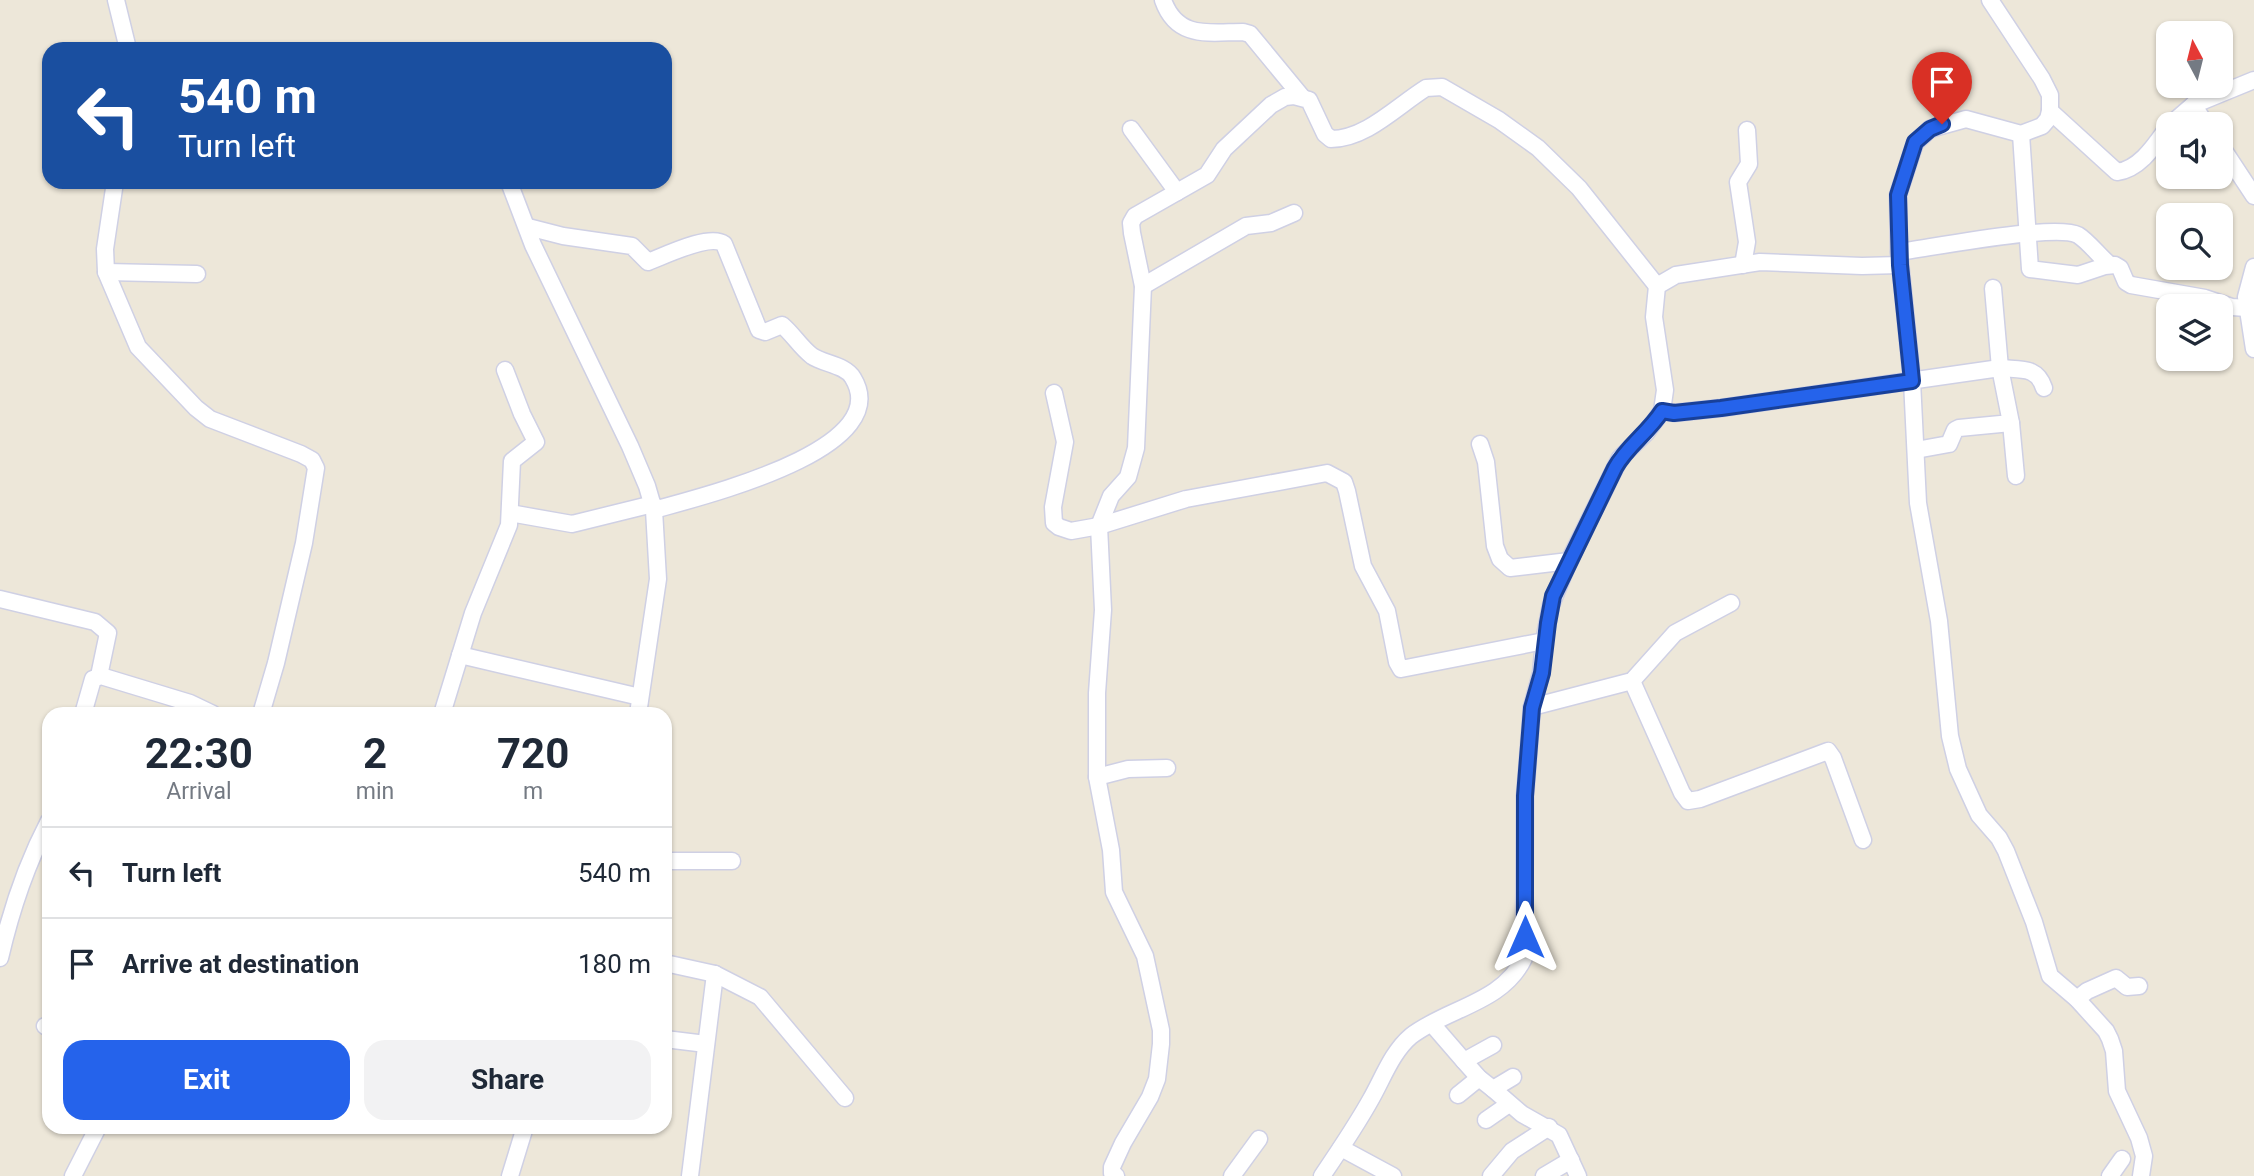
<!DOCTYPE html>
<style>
body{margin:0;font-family:Roboto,sans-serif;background:#f2f2f3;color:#1f2937;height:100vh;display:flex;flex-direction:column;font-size:26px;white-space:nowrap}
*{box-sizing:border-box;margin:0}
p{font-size:23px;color:#747a83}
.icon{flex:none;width:38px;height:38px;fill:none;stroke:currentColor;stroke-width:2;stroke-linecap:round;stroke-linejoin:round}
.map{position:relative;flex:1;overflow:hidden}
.details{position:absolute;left:42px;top:707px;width:630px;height:427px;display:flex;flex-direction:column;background:#fff;border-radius:21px;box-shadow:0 2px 5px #0004}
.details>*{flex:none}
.top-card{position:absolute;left:42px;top:42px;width:630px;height:147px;border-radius:21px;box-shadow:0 2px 5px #0004;background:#1a4fa0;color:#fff;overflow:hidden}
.needle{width:46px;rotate:353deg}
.fabs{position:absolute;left:2156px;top:21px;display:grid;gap:14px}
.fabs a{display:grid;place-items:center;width:77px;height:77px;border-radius:14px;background:#fff;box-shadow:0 2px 5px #0004;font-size:35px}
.pin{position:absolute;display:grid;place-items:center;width:60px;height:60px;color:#fff;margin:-72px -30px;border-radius:50% 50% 50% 0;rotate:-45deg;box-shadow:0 0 7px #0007}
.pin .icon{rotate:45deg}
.me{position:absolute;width:77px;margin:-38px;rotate:0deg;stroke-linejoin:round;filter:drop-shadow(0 0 5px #0008)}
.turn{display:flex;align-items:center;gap:24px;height:147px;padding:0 21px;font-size:32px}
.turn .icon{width:91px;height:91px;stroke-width:2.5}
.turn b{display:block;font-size:49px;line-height:60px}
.eta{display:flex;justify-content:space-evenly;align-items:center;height:119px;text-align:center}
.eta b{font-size:42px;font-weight:700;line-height:49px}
.cta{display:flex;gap:14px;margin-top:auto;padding:14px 21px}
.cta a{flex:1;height:80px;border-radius:21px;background:#2563eb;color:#fff;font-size:28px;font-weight:700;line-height:80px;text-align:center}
.cta a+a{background:#f2f2f3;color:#1f2937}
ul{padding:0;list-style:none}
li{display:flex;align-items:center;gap:21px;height:91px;padding:0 21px;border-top:2px solid #e0e1e3}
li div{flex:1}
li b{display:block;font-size:26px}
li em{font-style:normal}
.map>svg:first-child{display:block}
</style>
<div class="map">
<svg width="2254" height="1176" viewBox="0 0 2254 1176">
<rect width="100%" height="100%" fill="#ede7d9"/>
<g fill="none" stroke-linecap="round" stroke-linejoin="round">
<defs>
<g id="minor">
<path d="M116 0 128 49"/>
<path d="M1163 0C1177 40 1210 32 1243 32L1250 34 1302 97"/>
<path d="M1990 0 2042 79 2050 95V111L2048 119 2042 126 2021 134 1966 119 1930 129 1915 143 1898 195 1899 252 1912 381 1918 503 1939 621 1950 736 1958 769 1979 815 1999 838 2006 851 2034 922 2050 976 2077 999 2106 1031 2110 1039 2114 1051 2117 1091 2139 1138 2144 1156 2141 1176"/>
<path d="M2193 105 2206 124"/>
<path d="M2050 111 2117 172C2140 169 2155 145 2168 127"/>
<path d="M2171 124 2193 105 2254 80"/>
<path d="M1131 129 1177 192"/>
<path d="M2021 134 2030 269 2078 275 2105 266 2115 265 2120 268 2126 282 2131 285 2205 298 2232 307 2247 308"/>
<path d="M2221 146 2254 196"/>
<path d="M115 182 105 249 106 272 138 347 196 408 210 419 301 454 312 460 316 468 304 543 276 663 261 714"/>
<path d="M509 182 533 245 630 446 647 486 654 510 658 579 638 714"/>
<path d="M528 227 563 236 632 246 648 262C664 256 710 233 724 244L759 330 765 332 782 325C793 334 800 347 812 356 824 364 846 365 853 378 897 450 699 497 654 510"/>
<path d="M1899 252C1930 248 2056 223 2078 235 2088 241 2100 257 2110 265"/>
<path d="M1743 265 1747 242 1738 182 1749 164 1747 130"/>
<path d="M2254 267 2246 297 2254 349"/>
<path d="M106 272 197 274"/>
<path d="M1143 286 1246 226 1271 223 1294 213"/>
<path d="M1054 393 1065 442 1053 507 1054 523 1059 527 1071 531 1099 526 1186 499 1327 473 1344 482 1347 491 1363 566 1387 611 1397 662 1401 669 1544 641"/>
<path d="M1662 411 1674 413 1721 408 2000 368C2021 370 2037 366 2044 388"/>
<path d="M2011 423 2016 476"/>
<path d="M1480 444 1486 462 1495 546 1500 559 1510 568 1569 561"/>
<path d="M1916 450 1949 444 1955 430 1959 428 2011 423 2000 368 1993 288"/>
<path d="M510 513 572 524 653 504"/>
<path d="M0 599 95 622 108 633 99 676"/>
<path d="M460 655 640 697"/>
<path d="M1632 681 1682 793 1688 801 1700 799 1828 751 1833 758 1863 840"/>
<path d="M1532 707 1632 681 1675 633 1731 603"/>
<path d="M83 714 93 679 101 676 190 703 213 714"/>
<path d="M442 714 473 613 509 525 512 461 536 442 522 414 505 370"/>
<path d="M1097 777 1128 769 1167 768"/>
<path d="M665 861H732"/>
<path d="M0 958C11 910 26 865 49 821"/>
<path d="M665 963 715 974 760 997 845 1098"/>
<path d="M2077 999 2087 991 2116 978 2127 987 2139 986"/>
<path d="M1432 1024 1464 1061 1493 1045"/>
<path d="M45 1026 49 1028"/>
<path d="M665 1039 706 1044"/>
<path d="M1464 1061 1479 1078 1493 1089 1513 1077"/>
<path d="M1493 1089 1522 1114 1559 1135 1578 1176"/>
<path d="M1458 1095 1479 1078"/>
<path d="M1486 1120 1509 1104"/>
<path d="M1341 1148 1393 1176"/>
<path d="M73 1176 98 1127"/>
<path d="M510 1176 525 1127"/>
<path d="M690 1176 715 974"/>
<path d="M1116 1176 1112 1173V1167L1123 1143 1150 1097 1157 1079 1161 1044V1030L1145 956 1114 892 1111 850 1097 777V693L1103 610 1099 526 1111 496 1128 477 1136 448 1143 286 1132 233 1131 223 1135 216 1207 175 1224 149 1271 105 1285 97 1294 96 1309 100 1325 134 1331 139C1366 139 1397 106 1426 88L1442 87 1499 120 1538 148 1579 188 1657 286"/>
<path d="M1232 1176 1259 1139"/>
<path d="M1322 1176C1339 1151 1356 1126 1371 1099 1383 1078 1392 1052 1411 1036 1447 1008 1503 1003 1524 958L1525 796 1532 707 1541 673 1544 641 1551 605 1569 561 1620 458 1646 433 1662 411 1665 390 1654 317 1657 286 1676 275 1760 262 1862 266 1900 265"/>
<path d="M1491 1176 1512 1151 1549 1127"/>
<path d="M1544 1176 1571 1160"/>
<path d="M2110 1176 2122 1159"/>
</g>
</defs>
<use href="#minor" stroke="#cfd0e4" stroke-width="19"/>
<use href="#minor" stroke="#fff" stroke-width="16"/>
</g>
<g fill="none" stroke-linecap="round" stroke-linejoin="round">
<defs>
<path id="route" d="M1525 937V796L1532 708 1542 673 1548 623 1553 596 1615 468C1627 446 1648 433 1662 411L1674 413 1721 408 1912 381 1900 265 1898 195 1915 142 1930 129 1942 124"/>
</defs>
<use href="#route" stroke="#184099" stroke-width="18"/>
<use href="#route" stroke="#2563eb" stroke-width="12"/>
</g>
</svg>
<div class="fabs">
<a><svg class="needle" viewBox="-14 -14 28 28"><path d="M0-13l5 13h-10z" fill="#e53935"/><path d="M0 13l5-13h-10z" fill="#747a83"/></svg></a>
<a><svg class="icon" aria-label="sound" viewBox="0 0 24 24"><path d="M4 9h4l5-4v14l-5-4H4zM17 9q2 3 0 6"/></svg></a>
<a><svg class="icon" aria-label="search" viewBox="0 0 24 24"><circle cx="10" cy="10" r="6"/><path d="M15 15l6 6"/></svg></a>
<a><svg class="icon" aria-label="layers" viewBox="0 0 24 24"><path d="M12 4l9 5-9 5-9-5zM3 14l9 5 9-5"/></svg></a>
</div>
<div class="pin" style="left:1942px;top:124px;background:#d93025"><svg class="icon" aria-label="arrive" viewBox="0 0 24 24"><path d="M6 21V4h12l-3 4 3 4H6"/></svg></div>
<svg class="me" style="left:1525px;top:937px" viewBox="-20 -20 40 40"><path d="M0-17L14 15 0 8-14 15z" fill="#2563eb" stroke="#fff" stroke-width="4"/></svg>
<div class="top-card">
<div class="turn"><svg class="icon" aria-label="left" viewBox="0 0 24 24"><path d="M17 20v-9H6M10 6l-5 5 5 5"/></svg><div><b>540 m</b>Turn left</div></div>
</div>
<section class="details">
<div class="eta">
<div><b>22:30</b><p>Arrival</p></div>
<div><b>2</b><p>min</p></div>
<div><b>720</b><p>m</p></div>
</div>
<ul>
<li><svg class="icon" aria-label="left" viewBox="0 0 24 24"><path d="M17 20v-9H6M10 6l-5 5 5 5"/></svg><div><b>Turn left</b></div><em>540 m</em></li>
<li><svg class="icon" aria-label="arrive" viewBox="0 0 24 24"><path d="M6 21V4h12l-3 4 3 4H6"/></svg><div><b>Arrive at destination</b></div><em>180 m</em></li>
</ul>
<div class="cta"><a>Exit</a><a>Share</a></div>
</section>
</div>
